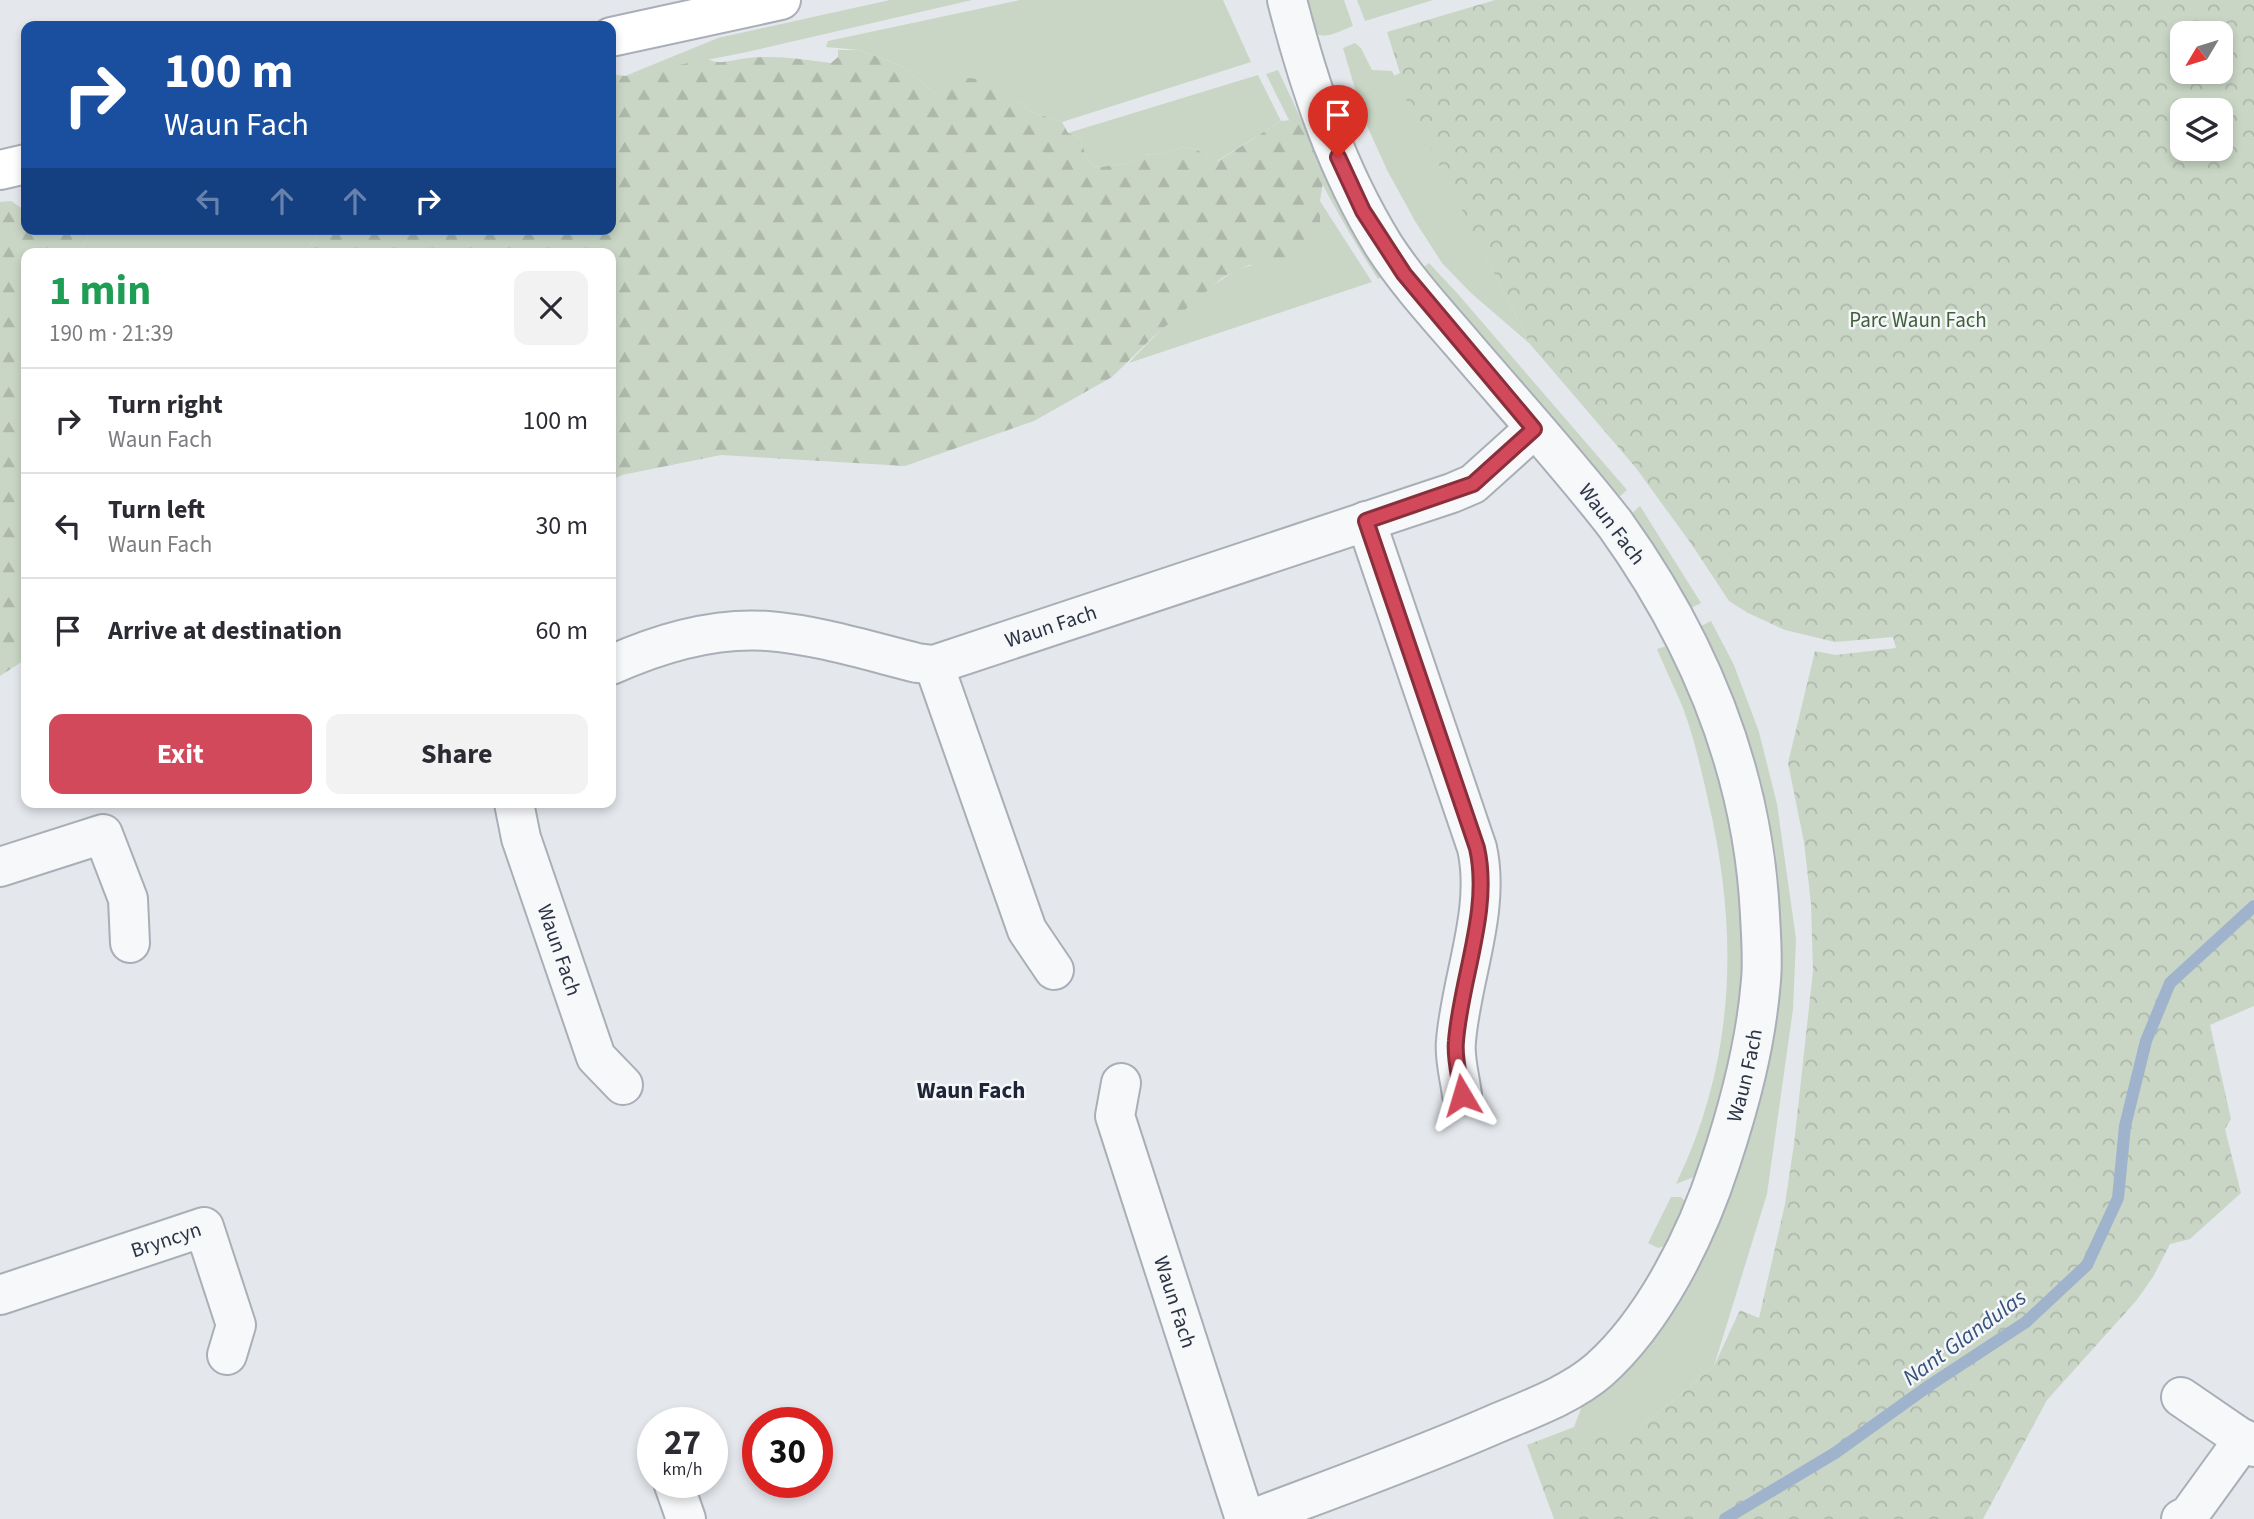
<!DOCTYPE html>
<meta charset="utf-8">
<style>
body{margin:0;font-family:"Source Sans 3",sans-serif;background:#f2f2f3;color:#2b2b33;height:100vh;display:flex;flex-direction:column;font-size:26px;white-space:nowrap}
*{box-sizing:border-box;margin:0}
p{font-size:23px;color:#7c7c81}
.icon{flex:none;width:38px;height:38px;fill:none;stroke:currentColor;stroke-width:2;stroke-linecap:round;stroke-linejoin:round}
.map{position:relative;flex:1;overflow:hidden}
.drawer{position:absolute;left:21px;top:248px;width:595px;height:560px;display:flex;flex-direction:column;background:#fff;border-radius:14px;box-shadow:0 4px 10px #0003}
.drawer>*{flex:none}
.guide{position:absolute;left:21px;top:21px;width:595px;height:214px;border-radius:14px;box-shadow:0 4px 10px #0003;background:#1a4fa0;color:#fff;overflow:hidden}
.needle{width:46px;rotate:232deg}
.buttons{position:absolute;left:2170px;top:21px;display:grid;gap:14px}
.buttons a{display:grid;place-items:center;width:63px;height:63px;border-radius:14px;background:#fff;box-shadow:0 4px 10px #0003;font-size:35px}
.speed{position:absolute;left:637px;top:1407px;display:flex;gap:14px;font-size:35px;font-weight:700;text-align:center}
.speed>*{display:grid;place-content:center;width:91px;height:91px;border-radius:50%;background:#fff;box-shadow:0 4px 10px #0003;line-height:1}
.speed small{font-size:18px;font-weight:400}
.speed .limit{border:10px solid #d22;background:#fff;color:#111}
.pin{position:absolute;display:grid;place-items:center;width:60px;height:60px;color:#fff;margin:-72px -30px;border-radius:50% 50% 50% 0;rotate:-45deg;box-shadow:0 0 7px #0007}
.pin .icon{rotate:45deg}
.me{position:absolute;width:77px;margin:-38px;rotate:353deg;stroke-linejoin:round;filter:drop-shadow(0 0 5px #0008)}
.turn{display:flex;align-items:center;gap:24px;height:147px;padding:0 28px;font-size:32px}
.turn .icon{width:91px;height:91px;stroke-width:2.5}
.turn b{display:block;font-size:49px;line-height:60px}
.lanes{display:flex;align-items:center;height:66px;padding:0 28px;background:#0003;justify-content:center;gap:35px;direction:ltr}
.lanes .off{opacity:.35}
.round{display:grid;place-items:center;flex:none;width:74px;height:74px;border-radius:14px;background:#f2f2f3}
.headline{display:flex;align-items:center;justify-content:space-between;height:119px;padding:0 28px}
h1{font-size:42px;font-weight:700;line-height:52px;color:#1e9e55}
.cta{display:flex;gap:14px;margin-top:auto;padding:14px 28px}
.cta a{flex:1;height:80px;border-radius:14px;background:#d1495b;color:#fff;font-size:28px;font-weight:700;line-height:80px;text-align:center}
.cta a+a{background:#f2f2f3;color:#2b2b33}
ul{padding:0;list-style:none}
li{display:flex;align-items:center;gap:21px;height:105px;padding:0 28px;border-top:2px solid #e1e1e2}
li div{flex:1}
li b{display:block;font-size:26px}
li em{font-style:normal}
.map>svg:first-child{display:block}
</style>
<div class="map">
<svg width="2254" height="1519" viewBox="0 0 2254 1519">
<defs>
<pattern id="forest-firs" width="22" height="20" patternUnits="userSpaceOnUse" patternTransform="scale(1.75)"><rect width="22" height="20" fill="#c9d6c5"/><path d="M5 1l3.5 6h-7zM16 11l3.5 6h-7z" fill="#adb8ab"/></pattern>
<pattern id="park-crowns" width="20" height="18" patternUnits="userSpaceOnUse" patternTransform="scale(1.75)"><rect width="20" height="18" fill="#c9d6c5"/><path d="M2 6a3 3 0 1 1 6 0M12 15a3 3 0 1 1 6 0" fill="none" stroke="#adb8ab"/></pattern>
</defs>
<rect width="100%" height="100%" fill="#e4e7ec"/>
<g fill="#c9d6c5">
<path d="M890 0H972L747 52 625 76 718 38Z"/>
<path d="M1020 0H1223L1251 62 1062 122 1032 112 1017 101 948 89 936 94 902 66 859 50 826 47 828 41Z"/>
<path d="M1305 0H1344L1353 26C1341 30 1325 41 1314 32Z"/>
<path d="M1357 0H1433L1365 21Z"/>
<path d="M1355 43 1361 48 1372 70 1392 71 1530 344 1470 292 1442 263 1415 221 1387 170 1364 119 1343 48Z"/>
<path d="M1278 70 1325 170 1385 275 1378 279C1335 213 1301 144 1266 74Z"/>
<path d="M1258 75 1281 121 1217 161 1197 150 1185 147 1166 153 1142 155 1129 163 1101 167 1092 166 1085 154 1081 138 1068 133Z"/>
<path d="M1320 201 1372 282 1129 363C1153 337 1216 274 1249 266 1260 263 1275 265 1287 265L1320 233Z"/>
<path d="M82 229H323L303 254H77L88 237Z"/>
<path d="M1429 263 1457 293 1627 490 1617 499 1421 269Z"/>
<path d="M1640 506 1701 603 1689 609 1630 515Z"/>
<path d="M1711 621 1734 665 1759 732 1777 804 1796 939 1793 1009 1767 1194 1714 1366 1642 1426 1581 1440 1574 1427 1584 1401 1763 1079 1748 747 1726 679 1699 627Z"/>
<path d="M1670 645 1682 668 1727 799 1739 863 1744 974 1728 1083 1699 1175 1676 1184C1736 1060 1739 932 1708 800 1701 769 1694 737 1683 708 1675 688 1665 669 1657 649Z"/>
<path d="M1671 1197H1681L1687 1204 1667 1245 1658 1248 1648 1243Z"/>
</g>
<g fill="url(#forest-firs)">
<path d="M838 50H859L902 66 936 94 968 78 988 80 1032 112 1062 122 1068 133 1081 138 1085 154 1092 166 1101 167 1129 163 1142 155 1166 153 1185 147 1197 150 1218 161 1281 121 1294 120 1317 140 1326 163 1320 201V233L1313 249 1287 265H1249L1222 278 1152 338 1112 377 1034 421 905 466 721 455 622 475 611 480V254H306L308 248 323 229H611V74L625 76 708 59C718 65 729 61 741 59 770 54 802 59 831 63L838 57Z"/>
<path d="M11 201 26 211V229H44L48 236 51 229H82L88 237 77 254H26V659L0 676V202Z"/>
</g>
<path fill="url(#park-crowns)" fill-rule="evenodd" d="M1495 0H2254V1006L2210 1025 2231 1119 2225 1129 2241 1193 2190 1239 2170 1244 2153 1277 2136 1301 2047 1400 1983 1519H1554L1527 1445 1574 1427 1581 1439 1642 1426 1714 1366 1740 1310 1759 1318 1785 1204 1794 1144 1813 971 1811 904 1804 842 1788 763 1815 651 1836 655 1896 648 1893 637 1835 642 1785 630 1748 613 1729 601 1692 545 1636 468 1530 344 1394 76 1400 73 1387 32ZM2182 33H2221V72H2182ZM2182 110H2221V149H2182Z"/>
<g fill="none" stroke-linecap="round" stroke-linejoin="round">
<path stroke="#9fb4cc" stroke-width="12" d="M1725 1519 1835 1453 1930 1385 2026 1322 2087 1265 2118 1198 2125 1126 2146 1041 2170 983 2254 906"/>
<defs>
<g id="street">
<path d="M1366 521 1477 848C1491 910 1461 978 1456 1041 1454 1058 1460 1078 1462 1095"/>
<path id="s1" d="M611 665C660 643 714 627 768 631 818 635 869 651 917 663L934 665 1452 493 1473 484 1534 429"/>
<path d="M934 665 1027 930 1054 970"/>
<path id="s2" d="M514 803 521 838 596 1057 623 1085"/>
<path d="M0 867 103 834 128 899 130 943"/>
<path id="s3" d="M1121 1083 1115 1116 1245 1519"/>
<path id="s4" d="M0 1295 204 1227 236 1325 227 1355"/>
<path d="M2181 1397 2254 1447"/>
<path d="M673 1482 686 1519"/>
<path id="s5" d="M1252 1519C1334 1488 1415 1459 1495 1424 1530 1409 1570 1395 1599 1370 1655 1320 1697 1235 1720 1164 1740 1104 1756 1044 1761 980 1763 959 1761 937 1760 915 1753 770 1699 641 1615 524 1566 461 1512 402 1460 341 1434 311 1406 280 1384 246 1337 170 1309 86 1287 0"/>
<path d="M2181 1519 2189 1515 2244 1439"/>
</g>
<g id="secondary">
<path d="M611 37 781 0"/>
<path d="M0 170 26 164"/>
</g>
</defs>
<use href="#street" stroke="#a9aeb7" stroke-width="42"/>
<use href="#secondary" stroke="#a9aeb7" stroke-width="42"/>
<use href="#street" stroke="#f7f8fa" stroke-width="38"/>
<use href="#secondary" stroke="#fff" stroke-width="38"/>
</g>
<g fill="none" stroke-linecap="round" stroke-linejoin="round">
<defs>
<path id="route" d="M1338 157 1363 211 1404 274 1534 429 1473 484 1366 521 1477 848C1491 910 1461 978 1456 1041 1454 1058 1460 1078 1462 1095"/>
</defs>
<use href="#route" stroke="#882f3b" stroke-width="18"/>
<use href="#route" stroke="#d1495b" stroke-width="12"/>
</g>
<g text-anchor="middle" stroke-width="5" stroke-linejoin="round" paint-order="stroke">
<g font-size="21" fill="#3f6138" stroke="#f4f6f9">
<text x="1918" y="327">Parc Waun Fach</text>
</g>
<g font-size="21" fill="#2b3445" stroke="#f4f6f9">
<text transform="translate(1612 524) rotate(53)" y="7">Waun Fach</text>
<text dy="7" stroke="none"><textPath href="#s1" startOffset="455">Waun Fach</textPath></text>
<text dy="7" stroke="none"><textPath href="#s2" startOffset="154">Waun Fach</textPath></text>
<text dy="7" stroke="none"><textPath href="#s5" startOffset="712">Waun Fach</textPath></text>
<text dy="7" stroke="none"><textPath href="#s4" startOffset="175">Bryncyn</textPath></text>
<text dy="7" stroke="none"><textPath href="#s3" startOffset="229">Waun Fach</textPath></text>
</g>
<g font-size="23" font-weight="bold" fill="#1d2536" stroke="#f4f6f9">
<text x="971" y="1098">Waun Fach</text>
</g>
<g font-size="23" font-style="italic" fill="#34527a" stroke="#f4f6f9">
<text transform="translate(1964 1337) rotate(-36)" y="8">Nant Glandulas</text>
</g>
</g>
</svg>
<div class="buttons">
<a><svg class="needle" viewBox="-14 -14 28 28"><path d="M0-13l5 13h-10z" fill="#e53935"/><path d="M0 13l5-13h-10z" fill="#7c7c81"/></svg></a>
<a><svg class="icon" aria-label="layers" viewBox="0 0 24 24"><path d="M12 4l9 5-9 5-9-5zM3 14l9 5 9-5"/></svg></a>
</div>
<div class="speed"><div>27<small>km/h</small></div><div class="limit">30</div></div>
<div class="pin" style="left:1338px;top:157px;background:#d93025"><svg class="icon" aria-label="arrive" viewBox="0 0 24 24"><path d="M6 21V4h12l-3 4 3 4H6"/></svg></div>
<svg class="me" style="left:1462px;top:1095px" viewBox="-20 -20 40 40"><path d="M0-17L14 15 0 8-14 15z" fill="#d1495b" stroke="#fff" stroke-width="4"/></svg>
<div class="guide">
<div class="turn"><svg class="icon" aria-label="right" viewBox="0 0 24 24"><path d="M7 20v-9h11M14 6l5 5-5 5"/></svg><div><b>100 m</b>Waun Fach</div></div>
<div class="lanes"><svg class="icon off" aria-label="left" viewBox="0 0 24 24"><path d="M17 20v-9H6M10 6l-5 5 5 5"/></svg><svg class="icon off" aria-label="ahead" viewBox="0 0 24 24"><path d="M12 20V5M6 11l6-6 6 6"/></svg><svg class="icon off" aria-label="ahead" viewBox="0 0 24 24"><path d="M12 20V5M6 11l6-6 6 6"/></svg><svg class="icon" aria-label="right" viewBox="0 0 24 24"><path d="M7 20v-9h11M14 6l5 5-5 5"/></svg></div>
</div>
<section class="drawer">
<div class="headline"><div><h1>1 min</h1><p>190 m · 21:39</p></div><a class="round"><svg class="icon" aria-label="close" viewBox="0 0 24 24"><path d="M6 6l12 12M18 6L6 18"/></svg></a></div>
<ul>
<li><svg class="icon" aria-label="right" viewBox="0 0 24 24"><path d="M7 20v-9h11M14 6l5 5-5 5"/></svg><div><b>Turn right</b><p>Waun Fach</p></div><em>100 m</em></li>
<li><svg class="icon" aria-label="left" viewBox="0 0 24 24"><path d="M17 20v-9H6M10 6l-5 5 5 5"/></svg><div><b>Turn left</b><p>Waun Fach</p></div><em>30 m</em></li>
<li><svg class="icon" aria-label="arrive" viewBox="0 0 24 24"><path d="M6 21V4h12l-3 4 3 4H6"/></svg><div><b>Arrive at destination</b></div><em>60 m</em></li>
</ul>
<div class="cta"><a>Exit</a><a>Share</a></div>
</section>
</div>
